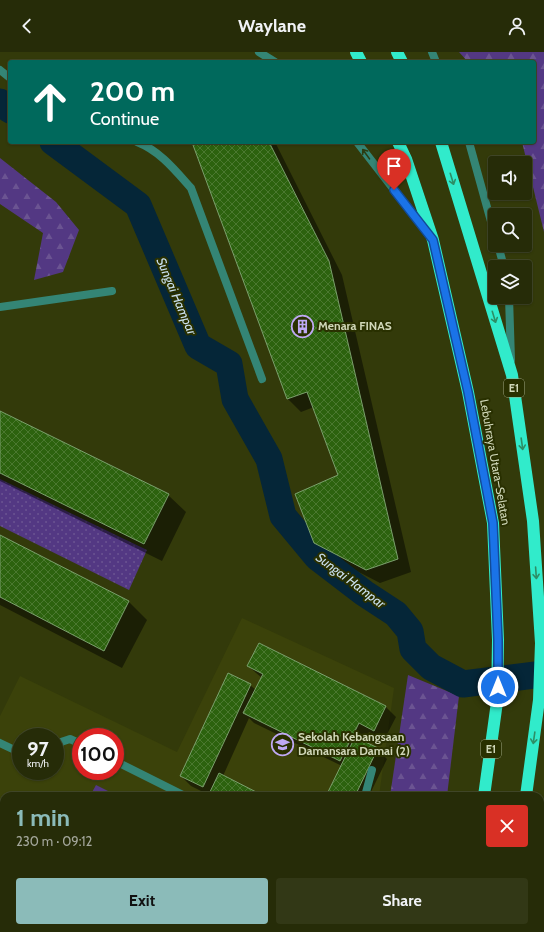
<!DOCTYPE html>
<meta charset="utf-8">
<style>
body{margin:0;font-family:Cabin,sans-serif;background:#323816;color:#f1f3f6;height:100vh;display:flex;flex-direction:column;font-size:15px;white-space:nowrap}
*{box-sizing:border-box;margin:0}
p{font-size:13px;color:#a4a79c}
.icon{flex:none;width:22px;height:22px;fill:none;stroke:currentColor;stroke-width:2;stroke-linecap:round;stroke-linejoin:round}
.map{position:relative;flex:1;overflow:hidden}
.panel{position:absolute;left:0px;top:740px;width:544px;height:140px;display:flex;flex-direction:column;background:#262c08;border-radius:12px 12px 0 0;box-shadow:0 1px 3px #0004,0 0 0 1px #424829}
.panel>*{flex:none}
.banner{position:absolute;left:8px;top:8px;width:528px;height:84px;border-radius:4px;box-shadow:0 1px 3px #0004,0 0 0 1px #424829;background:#00695c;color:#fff;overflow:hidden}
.tools{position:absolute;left:488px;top:104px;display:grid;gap:8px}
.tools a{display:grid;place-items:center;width:44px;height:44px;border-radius:4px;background:#262c08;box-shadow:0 1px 3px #0004,0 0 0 1px #424829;font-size:20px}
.speed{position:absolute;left:12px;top:676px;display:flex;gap:8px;font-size:20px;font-weight:700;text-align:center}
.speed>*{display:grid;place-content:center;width:52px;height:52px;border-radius:50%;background:#262c08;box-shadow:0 1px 3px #0004,0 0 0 1px #424829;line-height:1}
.speed small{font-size:10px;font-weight:400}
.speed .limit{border:6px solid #d22;background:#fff;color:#111}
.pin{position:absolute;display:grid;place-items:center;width:34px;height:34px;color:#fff;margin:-41px -17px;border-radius:50% 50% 50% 0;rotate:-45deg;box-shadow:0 0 4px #0007}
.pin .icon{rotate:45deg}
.me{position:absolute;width:44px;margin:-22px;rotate:0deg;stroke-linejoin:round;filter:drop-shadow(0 0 3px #0008)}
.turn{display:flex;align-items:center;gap:14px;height:84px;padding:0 16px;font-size:18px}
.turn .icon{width:52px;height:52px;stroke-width:2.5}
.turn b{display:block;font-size:28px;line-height:34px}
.round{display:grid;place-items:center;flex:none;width:42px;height:42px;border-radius:4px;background:#323816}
.head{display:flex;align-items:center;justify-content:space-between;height:68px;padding:0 16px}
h1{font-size:24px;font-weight:700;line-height:30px;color:#8bbbb9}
.primary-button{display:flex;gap:8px;margin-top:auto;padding:8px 16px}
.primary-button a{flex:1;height:46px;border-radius:4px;background:#8bbbb9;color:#111;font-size:16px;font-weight:700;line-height:46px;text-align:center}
.primary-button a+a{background:#323816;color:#f1f3f6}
header{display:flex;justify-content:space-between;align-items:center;height:52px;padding:0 16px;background:#262c08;font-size:18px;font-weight:700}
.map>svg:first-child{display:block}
</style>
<header><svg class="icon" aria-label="back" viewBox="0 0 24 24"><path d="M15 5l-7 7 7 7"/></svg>Waylane<svg class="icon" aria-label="person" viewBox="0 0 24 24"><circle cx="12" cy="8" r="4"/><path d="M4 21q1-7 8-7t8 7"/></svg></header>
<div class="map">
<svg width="544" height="880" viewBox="0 0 544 880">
<defs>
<pattern id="forest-firs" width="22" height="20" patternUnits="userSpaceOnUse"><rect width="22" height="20" fill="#533883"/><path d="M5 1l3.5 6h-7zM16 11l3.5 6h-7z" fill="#6b5492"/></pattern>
<pattern id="park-dots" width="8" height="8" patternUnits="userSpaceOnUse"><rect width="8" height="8" fill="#533883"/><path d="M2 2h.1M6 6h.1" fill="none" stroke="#6b5492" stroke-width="1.8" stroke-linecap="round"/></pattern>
<pattern id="building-cross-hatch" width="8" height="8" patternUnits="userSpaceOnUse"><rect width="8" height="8" fill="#2c620e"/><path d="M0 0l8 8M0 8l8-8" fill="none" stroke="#4a782f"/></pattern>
</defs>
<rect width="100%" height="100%" fill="#333a0a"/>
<g fill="#3b420a" fill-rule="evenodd">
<path d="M242 566 394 636 379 744H4V829L0 827V664L20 624 177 700ZM21 685H55V719H21ZM81 685H115V719H81Z"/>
<path d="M99 876H360V880H107Z"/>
</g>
<g fill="#533883">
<path d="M96 733 118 744H90Z"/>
<path d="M133 876H217L215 880H141Z"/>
</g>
<g fill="url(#forest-firs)">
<path d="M459 0H544V180L522 90H534V10H468Z"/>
<path d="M0 106 56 150 79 178 63 220 34 228 43 181 0 152Z"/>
<path d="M408 623 459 644 447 744H390Z"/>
<path d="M370 876H430L429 880H369Z"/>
</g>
<path fill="url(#park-dots)" d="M0 427 147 498 129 538 0 474Z"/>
<g fill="#0007">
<path d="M203 90H275L342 223 411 520 380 531 328 504 315 490 340 424 314 355 301 360 288 347Z"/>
<path d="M0 360 168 443 186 460 162 509 0 429Z"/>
<path d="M0 484 129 550 147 568 122 616 0 553Z"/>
<path d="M259 592 386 655 396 665 384 688 369 680 364 690 377 697 387 707 369 744H327L342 714 254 671 249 666 223 724 262 744H209V743L191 734 181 724 250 633 256 638 262 626 248 614Z"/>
<path d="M0 752 4 755V813L0 811Z"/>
<path d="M285 876H332L331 880H319L313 877 312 880H293Z"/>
</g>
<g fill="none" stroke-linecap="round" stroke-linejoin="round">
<g stroke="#052638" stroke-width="27">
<path d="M0 50 10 58"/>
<path d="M53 90 138 153 198 294 229 312 235 347 269 407 283 464 317 505 364 541 396 562 410 579 413 597 431 615 463 632 544 622"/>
</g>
</g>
<g fill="url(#building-cross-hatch)" stroke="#7aa06c">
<path d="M201 90H269L329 209 398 507 366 518 314 491 295 442 338 423 307 340 287 347 193 93Z"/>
<path d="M0 359 169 442 144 492 0 421Z"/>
<path d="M0 483 129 549 104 599 0 545Z"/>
<path d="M259 591 386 654 374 679 359 671 340 709 243 661 263 622 247 614Z"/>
<path d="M228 621 251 632 203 735 180 724Z"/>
<path d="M355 685 378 696 355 744H326Z"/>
<path d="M219 721 264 744H208Z"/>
<path d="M0 775 4 777V809L0 807Z"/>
<path d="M0 839 4 841V876H74L82 880H0Z"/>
</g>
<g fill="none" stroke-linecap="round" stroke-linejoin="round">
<g stroke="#348575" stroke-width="8">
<path d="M259 0 275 10"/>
<path d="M432 0 436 10"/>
<path d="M0 18 10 26"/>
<path d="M137 90C160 99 175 118 191 136L262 327"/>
<path d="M357 90 429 183"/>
<path d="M469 90 495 184"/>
<path d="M498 193 504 215"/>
<path d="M509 245 511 308"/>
<path d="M0 255 112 239"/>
<path d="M0 691 21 701"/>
<path d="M55 702 61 690 70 687 81 692"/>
<path d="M115 709 185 744"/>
<path d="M365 744 372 718"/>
<path d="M331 880 332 876"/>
</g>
<g stroke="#31ebcb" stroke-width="12">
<path d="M356 0 361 10"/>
<path d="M397 0 402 10"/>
<path d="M398 90 406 107 433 188 468 340 493 471 498 588 497 650 484 744"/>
<path d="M441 90 512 323 533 469 541 591 539 648 526 744"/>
<path d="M462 880 463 876"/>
<path d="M505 880 506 876"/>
</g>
</g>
<defs><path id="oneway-shaft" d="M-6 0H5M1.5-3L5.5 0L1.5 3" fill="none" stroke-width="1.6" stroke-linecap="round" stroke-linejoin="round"/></defs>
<use stroke="#2b3d12" href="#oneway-shaft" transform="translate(366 102) rotate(-126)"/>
<g stroke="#2d8e66">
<use href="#oneway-shaft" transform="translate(452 127) rotate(73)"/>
<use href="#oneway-shaft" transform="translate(494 265) rotate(73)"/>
<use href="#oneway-shaft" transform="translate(522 392) rotate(82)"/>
<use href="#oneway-shaft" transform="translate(536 521) rotate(86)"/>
<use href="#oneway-shaft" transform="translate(534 686) rotate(98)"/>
</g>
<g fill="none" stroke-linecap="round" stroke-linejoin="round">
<defs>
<path id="route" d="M394 138 433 188 468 340 493 471 498 588V635"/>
</defs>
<use href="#route" stroke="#114b97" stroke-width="10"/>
<use href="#route" stroke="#1a73e8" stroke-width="7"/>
</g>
<defs>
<symbol id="building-ring" viewBox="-11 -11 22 22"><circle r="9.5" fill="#293000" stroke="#bfa9f4" stroke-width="1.5"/><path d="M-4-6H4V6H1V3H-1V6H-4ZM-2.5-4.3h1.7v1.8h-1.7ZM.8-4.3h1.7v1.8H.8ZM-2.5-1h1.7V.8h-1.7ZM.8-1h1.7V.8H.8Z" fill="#bfa9f4"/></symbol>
<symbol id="school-ring" viewBox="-11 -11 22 22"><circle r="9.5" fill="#293000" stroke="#bfa9f4" stroke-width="1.5"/><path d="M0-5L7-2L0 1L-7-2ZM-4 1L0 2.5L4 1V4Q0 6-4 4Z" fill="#bfa9f4"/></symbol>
</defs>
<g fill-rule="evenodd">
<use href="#building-ring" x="290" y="262" width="25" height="25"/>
<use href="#school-ring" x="270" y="680" width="25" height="25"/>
</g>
<g text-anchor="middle" stroke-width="4" stroke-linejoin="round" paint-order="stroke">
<g fill="#293000" stroke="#9ea581" stroke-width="1">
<rect x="504" y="327" width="20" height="18" rx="3"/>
<rect x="481" y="688" width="20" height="18" rx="3"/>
</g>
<g font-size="11" font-weight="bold" fill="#d0d7b8">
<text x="514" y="340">E1</text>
<text x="491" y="701">E1</text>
</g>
<g font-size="12" font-weight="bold" fill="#d0d7b8" stroke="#293000" text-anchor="start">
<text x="318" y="278">Menara FINAS</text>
<text x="298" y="689">Sekolah Kebangsaan<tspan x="298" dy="14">Damansara Damai (2)</tspan></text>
</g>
<g font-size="12" fill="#d0d7b8" stroke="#293000">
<text transform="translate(495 410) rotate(80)" y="4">Lebuhraya Utara–Selatan</text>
</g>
<g font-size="13" font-style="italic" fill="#cbe1f0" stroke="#293000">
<text transform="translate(177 244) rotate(67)" y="5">Sungai Hampar</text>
<text transform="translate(351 528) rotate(37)" y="5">Sungai Hampar</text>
</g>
</g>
</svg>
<div class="tools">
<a><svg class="icon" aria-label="sound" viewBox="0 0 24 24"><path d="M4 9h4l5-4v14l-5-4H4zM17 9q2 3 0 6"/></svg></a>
<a><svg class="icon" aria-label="search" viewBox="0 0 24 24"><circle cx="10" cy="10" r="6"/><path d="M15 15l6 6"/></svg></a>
<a><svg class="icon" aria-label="layers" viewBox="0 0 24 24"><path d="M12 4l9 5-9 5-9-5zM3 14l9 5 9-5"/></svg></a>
</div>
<div class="speed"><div>97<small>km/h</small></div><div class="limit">100</div></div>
<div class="pin" style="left:394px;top:138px;background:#d93025"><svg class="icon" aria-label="arrive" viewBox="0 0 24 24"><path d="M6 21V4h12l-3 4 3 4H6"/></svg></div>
<svg class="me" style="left:498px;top:635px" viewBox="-20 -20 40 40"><circle r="17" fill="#1a73e8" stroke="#fff" stroke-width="3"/><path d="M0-11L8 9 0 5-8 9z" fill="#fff"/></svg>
<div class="banner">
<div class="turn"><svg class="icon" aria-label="ahead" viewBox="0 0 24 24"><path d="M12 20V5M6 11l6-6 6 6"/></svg><div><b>200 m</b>Continue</div></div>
</div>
<section class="panel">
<div class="head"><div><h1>1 min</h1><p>230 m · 09:12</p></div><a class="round" style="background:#d93025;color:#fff"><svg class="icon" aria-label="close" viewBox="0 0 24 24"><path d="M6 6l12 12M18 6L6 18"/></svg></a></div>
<div class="primary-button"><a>Exit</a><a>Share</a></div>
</section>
</div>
